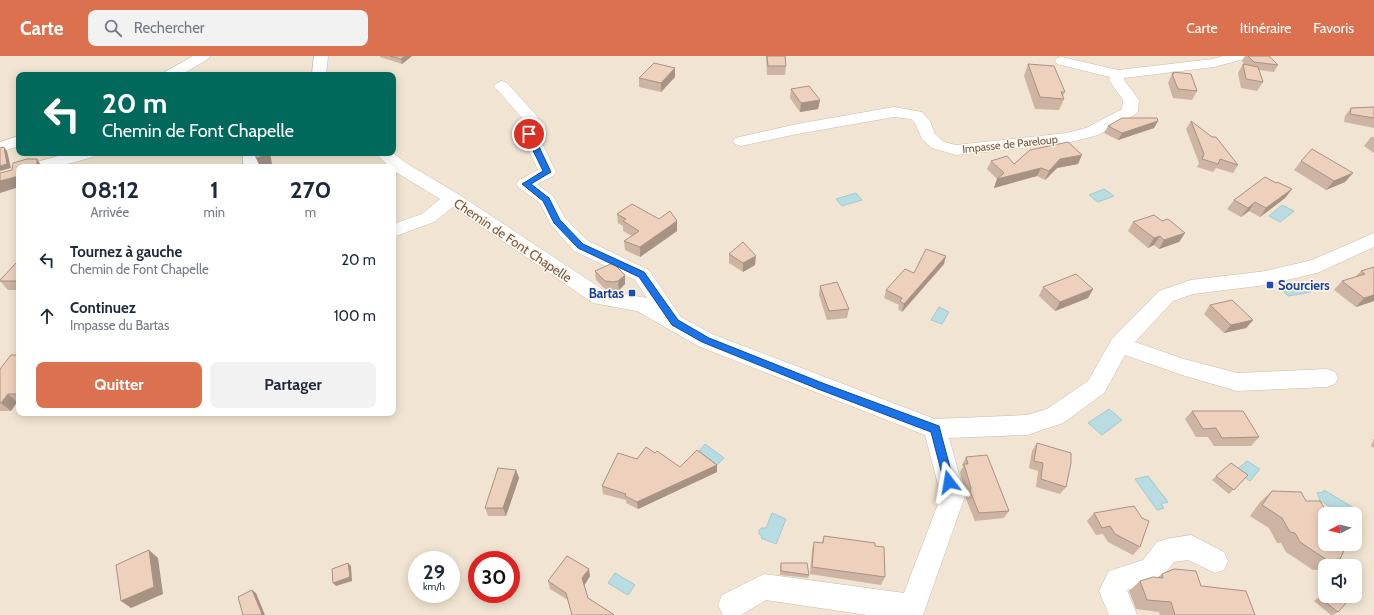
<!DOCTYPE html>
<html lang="fr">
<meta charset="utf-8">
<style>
body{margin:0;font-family:Cabin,sans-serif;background:#f2f2f3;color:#1f2937;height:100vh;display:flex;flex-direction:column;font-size:15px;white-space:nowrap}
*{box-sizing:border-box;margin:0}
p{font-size:13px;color:#747a83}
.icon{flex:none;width:22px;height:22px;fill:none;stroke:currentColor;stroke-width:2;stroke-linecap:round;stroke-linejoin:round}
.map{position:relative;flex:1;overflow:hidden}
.drawer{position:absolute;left:16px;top:108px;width:380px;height:252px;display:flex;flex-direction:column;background:#fff;border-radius:8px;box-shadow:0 2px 10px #0003}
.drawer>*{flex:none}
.banner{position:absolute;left:16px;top:16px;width:380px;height:84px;border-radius:8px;box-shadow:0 2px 10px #0003;background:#00695c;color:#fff;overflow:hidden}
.needle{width:26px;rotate:263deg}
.controls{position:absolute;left:1318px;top:451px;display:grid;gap:8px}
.controls a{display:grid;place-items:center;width:44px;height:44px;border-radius:8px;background:#fff;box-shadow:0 2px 10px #0003;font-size:20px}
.speed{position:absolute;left:408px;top:495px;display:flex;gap:8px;font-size:20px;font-weight:700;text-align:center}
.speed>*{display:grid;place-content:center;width:52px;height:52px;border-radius:50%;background:#fff;box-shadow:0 2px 10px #0003;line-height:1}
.speed small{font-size:10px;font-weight:400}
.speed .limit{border:6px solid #d22;background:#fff;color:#111}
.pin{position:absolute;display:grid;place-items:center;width:34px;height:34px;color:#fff;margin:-17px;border:2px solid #fff;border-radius:50%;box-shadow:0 1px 4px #0007}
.me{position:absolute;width:44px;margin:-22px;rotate:346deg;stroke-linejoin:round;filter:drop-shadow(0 0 3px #0008)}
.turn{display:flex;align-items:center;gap:14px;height:84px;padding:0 20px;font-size:18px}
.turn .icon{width:52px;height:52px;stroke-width:2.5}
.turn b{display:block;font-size:28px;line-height:34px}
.eta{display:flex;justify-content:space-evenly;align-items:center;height:68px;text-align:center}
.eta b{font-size:24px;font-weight:700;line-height:28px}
.cta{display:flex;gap:8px;margin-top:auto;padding:8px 20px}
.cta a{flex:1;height:46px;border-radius:8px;background:#dc7150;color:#fff;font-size:16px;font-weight:700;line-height:46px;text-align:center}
.cta a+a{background:#f2f2f3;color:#1f2937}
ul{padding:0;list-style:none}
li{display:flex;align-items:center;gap:12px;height:56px;padding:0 20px}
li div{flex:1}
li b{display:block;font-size:15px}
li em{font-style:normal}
header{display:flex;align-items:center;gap:24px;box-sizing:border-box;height:56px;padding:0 20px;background:#dc7150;color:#fff}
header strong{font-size:19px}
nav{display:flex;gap:22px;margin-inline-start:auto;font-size:14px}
.search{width:280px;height:36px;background:#f2f2f3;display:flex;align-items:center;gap:10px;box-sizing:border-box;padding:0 14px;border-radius:8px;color:#747a83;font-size:15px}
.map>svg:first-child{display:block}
</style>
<header>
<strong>Carte</strong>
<div class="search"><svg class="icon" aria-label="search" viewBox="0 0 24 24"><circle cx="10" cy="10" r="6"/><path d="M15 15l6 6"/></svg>Rechercher</div>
<nav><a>Carte</a><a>Itinéraire</a><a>Favoris</a></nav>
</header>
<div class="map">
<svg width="1374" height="559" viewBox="0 0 1374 559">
<rect width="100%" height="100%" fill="#faf2e3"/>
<path fill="#f1e4d2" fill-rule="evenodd" d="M0 0H1374V559H0ZM19 19H393V97H19ZM19 111H393V357H19ZM1325 458H1355V488H1325ZM417 504H451V538H417ZM477 504H511V538H477ZM1325 510H1355V540H1325Z"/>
<g fill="#b9dce2" stroke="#a0cbd3">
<path d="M1104 133 1114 140 1098 146 1089 139Z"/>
<path d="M856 137 862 144 842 150 836 143Z"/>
<path d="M1282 149 1294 155 1280 166 1269 160Z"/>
<path d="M1301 226 1310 231 1309 234 1311 236 1288 240 1278 230Z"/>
<path d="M939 251 949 256 942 268 931 264Z"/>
<path d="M1109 353 1122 364 1102 379 1088 367Z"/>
<path d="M705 388 724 402 717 409 699 395Z"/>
<path d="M1247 405 1260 413 1250 425 1235 415Z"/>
<path d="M1148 420 1168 446 1161 448 1164 452 1157 454 1135 423Z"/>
<path d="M1324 434 1359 455 1355 464V458H1342L1319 444 1320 443 1317 437 1323 436Z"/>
<path d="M772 457 786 463 776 488 761 482 762 480 759 478V474L762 472H766Z"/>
<path d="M615 517 635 529 628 539 608 527Z"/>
</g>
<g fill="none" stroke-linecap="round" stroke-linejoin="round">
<defs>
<g id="minor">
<path d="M193 0H210L208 3 181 19H163L165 16Z"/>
<path d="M314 0H328L326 19H312Z"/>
<path d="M1223 0H1246L1244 3 1214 11 1124 22V24L1139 44 1138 55 1136 58 1098 79 1067 87 956 99 932 92 922 83 915 67 911 63 894 61 797 78 741 90 735 88 733 85 735 82 797 68 894 51 922 56 930 65 935 78 944 86 956 89 1067 77 1086 72 1122 53 1123 44 1109 24 1110 21 1057 8 1055 5 1057 2 1062 1 1118 14 1213 3Z"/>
<path d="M502 25 507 27 546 70 538 79 556 116 553 120 537 128 553 140 565 162 588 185 649 214 681 261 712 278 935 363 1027 359 1047 353 1088 325 1112 283 1159 235 1191 224 1266 215 1312 204 1374 177V191L1317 217 1266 229 1193 238 1173 245 1135 286 1184 303 1237 317 1327 313 1335 316 1338 322 1335 328 1327 331 1237 335 1182 319 1125 299 1104 337 1063 367 1027 379 949 382 965 440 923 559H867L766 544 741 559H723L718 549 722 539 764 518 904 537 941 440 925 379 698 290 637 255 593 247 453 151 434 166 393 181V168L422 158 440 143 394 115 393 111H390L375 97H393L406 107 458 138 605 235 647 242 635 224 574 195 551 169 540 147 519 132 516 128 519 124 538 114 521 78 529 70 494 30 497 27Z"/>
<path d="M19 80V90L0 96V86Z"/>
<path d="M69 97H95L93 101 57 111H31L33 107Z"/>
<rect x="243" y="97" width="16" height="14"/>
<path d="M1191 479 1224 496 1228 505 1224 514 1215 517 1188 504 1174 506 1160 524 1127 534 1137 559H1109L1099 535 1109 515 1143 504 1157 486 1166 483Z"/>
</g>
</defs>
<use href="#minor" stroke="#cdbcae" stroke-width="1"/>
<use href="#minor" fill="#fff" fill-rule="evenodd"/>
</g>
<g fill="#cdb4a3">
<path d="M380 0H412L402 8 380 1Z"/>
<path d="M766 0H785L786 10 785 19H767Z"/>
<path d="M1245 0H1269L1278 9 1274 16 1259 14 1263 26 1257 35 1241 32 1238 17 1243 8 1245 9 1242 5Z"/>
<path d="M1028 8 1065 36 1063 40 1064 43 1059 54 1035 53 1024 20Z"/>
<path d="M1173 16 1197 35 1192 44 1173 42 1168 27Z"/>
<path d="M675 21 661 36 639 31V22Z"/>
<path d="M791 33 820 44 818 53 800 56 790 42Z"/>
<path d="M1374 51V72L1344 66 1345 60 1351 52Z"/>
<path d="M1158 65 1154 72 1118 84 1104 77 1108 70Z"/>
<path d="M1191 65 1238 109 1233 117 1216 112 1213 116 1197 111 1199 107 1186 73Z"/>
<path d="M1371 81H1374V97L1364 90Z"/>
<path d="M991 105 1014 108H1078L1057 112 1045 124 1037 120 994 132 997 123 987 113Z"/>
<path d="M1301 105 1353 117 1345 126 1326 134 1294 114Z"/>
<path d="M1276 127 1292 133 1285 142 1260 161 1249 155 1241 161 1227 153 1234 144Z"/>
<path d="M617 158 677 165V175L640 201 625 194 624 185 632 180 623 175V170L618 167Z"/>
<path d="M1162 165 1185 177 1179 186 1159 193 1154 189 1148 192 1128 175 1133 166Z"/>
<path d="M729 198 755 209 743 216 729 207Z"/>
<path d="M19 204V234H8L0 225V224Z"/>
<path d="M944 208 902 256 898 253 899 249 884 242 886 234 914 217Z"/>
<path d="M1374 211V245L1356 251 1334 234 1342 225 1355 221 1361 215Z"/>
<path d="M595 215 625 228 619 234 614 235 606 234 596 224Z"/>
<path d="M820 230 849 253 847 262 827 264 819 239Z"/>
<path d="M1043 231 1093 233 1088 242 1055 255 1039 240Z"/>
<path d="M1210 249 1253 264 1246 272 1224 277 1204 258Z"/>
<path d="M19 299V346H17L11 355H0V313Z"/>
<path d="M1192 355 1259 381 1251 390H1214L1208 381H1196L1185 363Z"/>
<path d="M1374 382V392L1371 390Z"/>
<path d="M1037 387 1066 431 1060 438 1036 431 1038 415 1029 412 1032 395Z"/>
<path d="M966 401 1009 455 1004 462 975 465 966 443V440L960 416 963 411 962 409Z"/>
<path d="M637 403 680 411 717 409V416L638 453 626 447V444L603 438 602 430Z"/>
<path d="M516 414 519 422 506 460H488L485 452Z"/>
<path d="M1248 419 1229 438 1212 424 1216 420Z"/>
<path d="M1272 435 1340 503 1330 510H1325V513L1313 514 1286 496 1281 487H1277L1269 472 1250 460 1260 446Z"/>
<path d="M1094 457 1142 462 1140 491 1133 499 1108 486 1103 478 1096 479 1087 465Z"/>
<path d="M824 480 875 490 885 521 881 529 810 518 812 494 814 486 822 487Z"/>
<path d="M781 507 809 519 808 522 780 519V511Z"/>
<path d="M1162 518 1201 530 1255 559H1160L1159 556 1136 553 1129 535 1140 525 1158 521Z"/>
<path d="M590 520 584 529 588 542 613 558 614 559H572L568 544 550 533 548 525Z"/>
<path d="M1325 536V540L1338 556 1333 559H1331L1314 545Z"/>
</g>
<g fill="#a79284">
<path d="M405 0H412L402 8 401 3Z"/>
<path d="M675 12V21L661 36V27Z"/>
<path d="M820 44 818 53 800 56 801 47Z"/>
<path d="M1158 65 1154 72 1118 84 1122 77Z"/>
<path d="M4 91 7 95 11 112 0 115V110Z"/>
<path d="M267 97H270L272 108 260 111 256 102Z"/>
<path d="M1082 99 1078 108 1057 112 1045 124 1049 115 1060 103Z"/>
<path d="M37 103 42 111H37Z"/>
<path d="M1041 112 1037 120 994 132 997 123Z"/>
<path d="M1353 117 1345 126 1326 134 1334 125Z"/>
<path d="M19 120V131L0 137V125Z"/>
<path d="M1292 133 1285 142 1260 161 1266 152Z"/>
<path d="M1255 146 1249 155 1241 161 1248 152Z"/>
<path d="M677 165V175L640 201V191Z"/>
<path d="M1185 177 1179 186 1159 193 1164 184Z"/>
<path d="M1160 180 1154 189 1148 192 1154 182Z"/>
<path d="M756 200 755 209 743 216V207Z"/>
<path d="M946 200 944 208 902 256 904 248Z"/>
<path d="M625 219V228L619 234 618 225Z"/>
<path d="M1093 233 1088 242 1055 255 1060 246Z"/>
<path d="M1374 239V245L1356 251 1364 242Z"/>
<path d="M1253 264 1246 272 1224 277 1231 269Z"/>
<path d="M8 338 17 346 11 355 1 347Z"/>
<path d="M717 409V416L638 453 637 446Z"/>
<path d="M516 414 519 422 506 460 503 452Z"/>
<path d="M149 494 158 502 163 538 131 552 121 545Z"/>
<path d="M348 507 351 510 352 525 336 530 333 527Z"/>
<path d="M589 513 590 520 584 530 582 522Z"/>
<path d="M252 534 256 537 265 559H260Z"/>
</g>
<g fill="#eed1bd" stroke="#a79284">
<path d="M390 0H405L401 3Z"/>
<path d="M767 0H785L786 10H768Z"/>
<path d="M1248 0H1269L1278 9 1254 6Z"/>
<path d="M654 7 675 12 661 27 639 22Z"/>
<path d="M1028 8 1054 10 1065 36H1061L1064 43 1040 41Z"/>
<path d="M1243 8 1258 11 1263 26 1246 23Z"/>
<path d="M1173 16 1191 18 1197 35 1178 33 1172 18H1174Z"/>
<path d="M809 30 820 44 801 47 791 33Z"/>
<path d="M1374 51V62L1350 58 1351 52Z"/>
<path d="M1122 62H1157L1158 65 1122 77 1108 70Z"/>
<path d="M1191 65 1212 81H1216L1238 109 1220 103 1218 108 1202 103 1204 98Z"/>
<path d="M1068 86 1082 99 1060 103 1049 115 1041 112 997 123 1004 117 991 105 1007 100 1014 108 1030 94Z"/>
<path d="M4 91 7 108 0 110V92Z"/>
<path d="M1312 93 1353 117 1334 125 1301 105Z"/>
<path d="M256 97H267V99L256 102Z"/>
<path d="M27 103H37V111H19V120L0 125V117L12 114 13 107Z"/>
<path d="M1265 121 1276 127 1277 126 1292 133 1266 152 1255 146 1248 152 1234 144Z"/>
<path d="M632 148 659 163 670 155 677 165 640 191 624 185 639 175 623 165 626 163 617 158Z"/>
<path d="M1154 159 1162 165 1168 163 1185 177 1164 184 1160 180 1154 182 1133 166Z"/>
<path d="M743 186 756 200 743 207 729 198Z"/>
<path d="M926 193 946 200 904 248 900 245 902 242 886 234 905 213 914 217Z"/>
<path d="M19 204V225H0V224Z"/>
<path d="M613 207 625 219 618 225 613 226 605 225 595 215Z"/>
<path d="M1374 211V239L1364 242 1342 225 1365 218 1361 215Z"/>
<path d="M1076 218 1093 233 1060 246 1043 231Z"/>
<path d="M837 226 849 253 829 255 820 230Z"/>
<path d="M1232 244 1253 264 1231 269 1210 249Z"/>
<path d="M11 299H19V337L18 338H8L1 347H0V313Z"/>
<path d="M1192 355H1243L1259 381 1222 382 1216 372 1203 373Z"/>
<path d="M1037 387 1071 397V407L1066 431 1041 423 1043 407 1034 405Z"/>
<path d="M646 391 655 397 657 395 680 411 697 394 717 409 637 446 625 440 626 438 602 430 618 397 637 403Z"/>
<path d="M987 399 1009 455 979 457 970 435 971 432 964 408H968L966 401Z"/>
<path d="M1231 407 1248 419 1234 434 1216 420Z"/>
<path d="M498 412 516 414 503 452H485Z"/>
<path d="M1272 435 1301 436 1306 445H1320L1328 458H1325V488H1347L1340 503 1327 504 1300 486 1295 477 1290 476 1282 462 1262 449Z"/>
<path d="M1134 450 1142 462 1149 465 1140 491 1115 478 1110 470 1102 472 1094 457Z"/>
<path d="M824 480 875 487V490L884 491 885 521 812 511 814 486 823 487Z"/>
<path d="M149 494 154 531 121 545 116 509Z"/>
<path d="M567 500 589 513 582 522 588 542 613 558V559H572L566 537 548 525Z"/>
<path d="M348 507 350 521 333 527 332 513Z"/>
<path d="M781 507H807L809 519 781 515Z"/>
<path d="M1174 513 1196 515 1201 530 1246 535 1255 559H1175L1171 546 1147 544 1140 525 1153 521 1163 522 1162 518Z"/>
<path d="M252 534 262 558 260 559H243L238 541Z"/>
<path d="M1325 537V540H1340L1348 545 1338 556 1320 542Z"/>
</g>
<path fill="#1a73e8" stroke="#114b97" d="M529 76 533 78 551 116 531 128 549 142 560 164 583 188 644 216 678 264 709 282 825 328 939 370 954 426 953 430 949 431 945 430 944 426 931 376 818 333 702 286 672 269 639 221 578 192 554 167 543 145 522 128 543 115 525 78Z"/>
<g fill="#1a4fb4" stroke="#fef6e9" stroke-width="1.5">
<rect x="1266" y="225" width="8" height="8" rx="2"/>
<rect x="628" y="233" width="8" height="8" rx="2"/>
</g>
<g text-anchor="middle" stroke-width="3" stroke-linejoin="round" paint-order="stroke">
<g font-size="11" fill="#71594b" stroke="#fef6e9">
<text transform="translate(1010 88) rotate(-6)" y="4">Impasse de Pareloup</text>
</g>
<g font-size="13" fill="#71594b" stroke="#fef6e9">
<text transform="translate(513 184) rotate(34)" y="5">Chemin de Font Chapelle</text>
</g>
<g font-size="13" font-weight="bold" fill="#164399" stroke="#fef6e9" text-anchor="start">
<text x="1278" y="234">Sourciers</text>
<text x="624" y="242" text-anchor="end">Bartas</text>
</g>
</g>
</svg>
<div class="controls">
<a><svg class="needle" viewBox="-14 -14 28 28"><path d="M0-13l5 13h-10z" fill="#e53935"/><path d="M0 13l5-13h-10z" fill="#747a83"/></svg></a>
<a><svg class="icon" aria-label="sound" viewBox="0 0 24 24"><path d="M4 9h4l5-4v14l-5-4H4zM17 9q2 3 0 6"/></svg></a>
</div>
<div class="speed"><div>29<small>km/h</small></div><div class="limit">30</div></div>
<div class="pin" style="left:529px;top:78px;background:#d93025"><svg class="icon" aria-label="arrive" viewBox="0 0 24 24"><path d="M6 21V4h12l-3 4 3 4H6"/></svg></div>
<svg class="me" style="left:949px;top:426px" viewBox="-20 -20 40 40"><path d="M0-17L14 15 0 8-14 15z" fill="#1a73e8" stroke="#fff" stroke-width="4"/></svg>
<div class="banner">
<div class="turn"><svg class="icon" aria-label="left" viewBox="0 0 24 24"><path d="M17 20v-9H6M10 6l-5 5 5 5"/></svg><div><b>20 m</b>Chemin de Font Chapelle</div></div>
</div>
<section class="drawer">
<div class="eta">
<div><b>08:12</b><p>Arrivée</p></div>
<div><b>1</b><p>min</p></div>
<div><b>270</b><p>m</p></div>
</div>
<ul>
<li><svg class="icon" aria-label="left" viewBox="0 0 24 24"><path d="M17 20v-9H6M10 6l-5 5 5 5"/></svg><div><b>Tournez à gauche</b><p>Chemin de Font Chapelle</p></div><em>20 m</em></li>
<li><svg class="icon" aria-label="ahead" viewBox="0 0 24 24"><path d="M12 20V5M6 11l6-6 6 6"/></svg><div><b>Continuez</b><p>Impasse du Bartas</p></div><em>100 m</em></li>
</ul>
<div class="cta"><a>Quitter</a><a>Partager</a></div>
</section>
</div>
